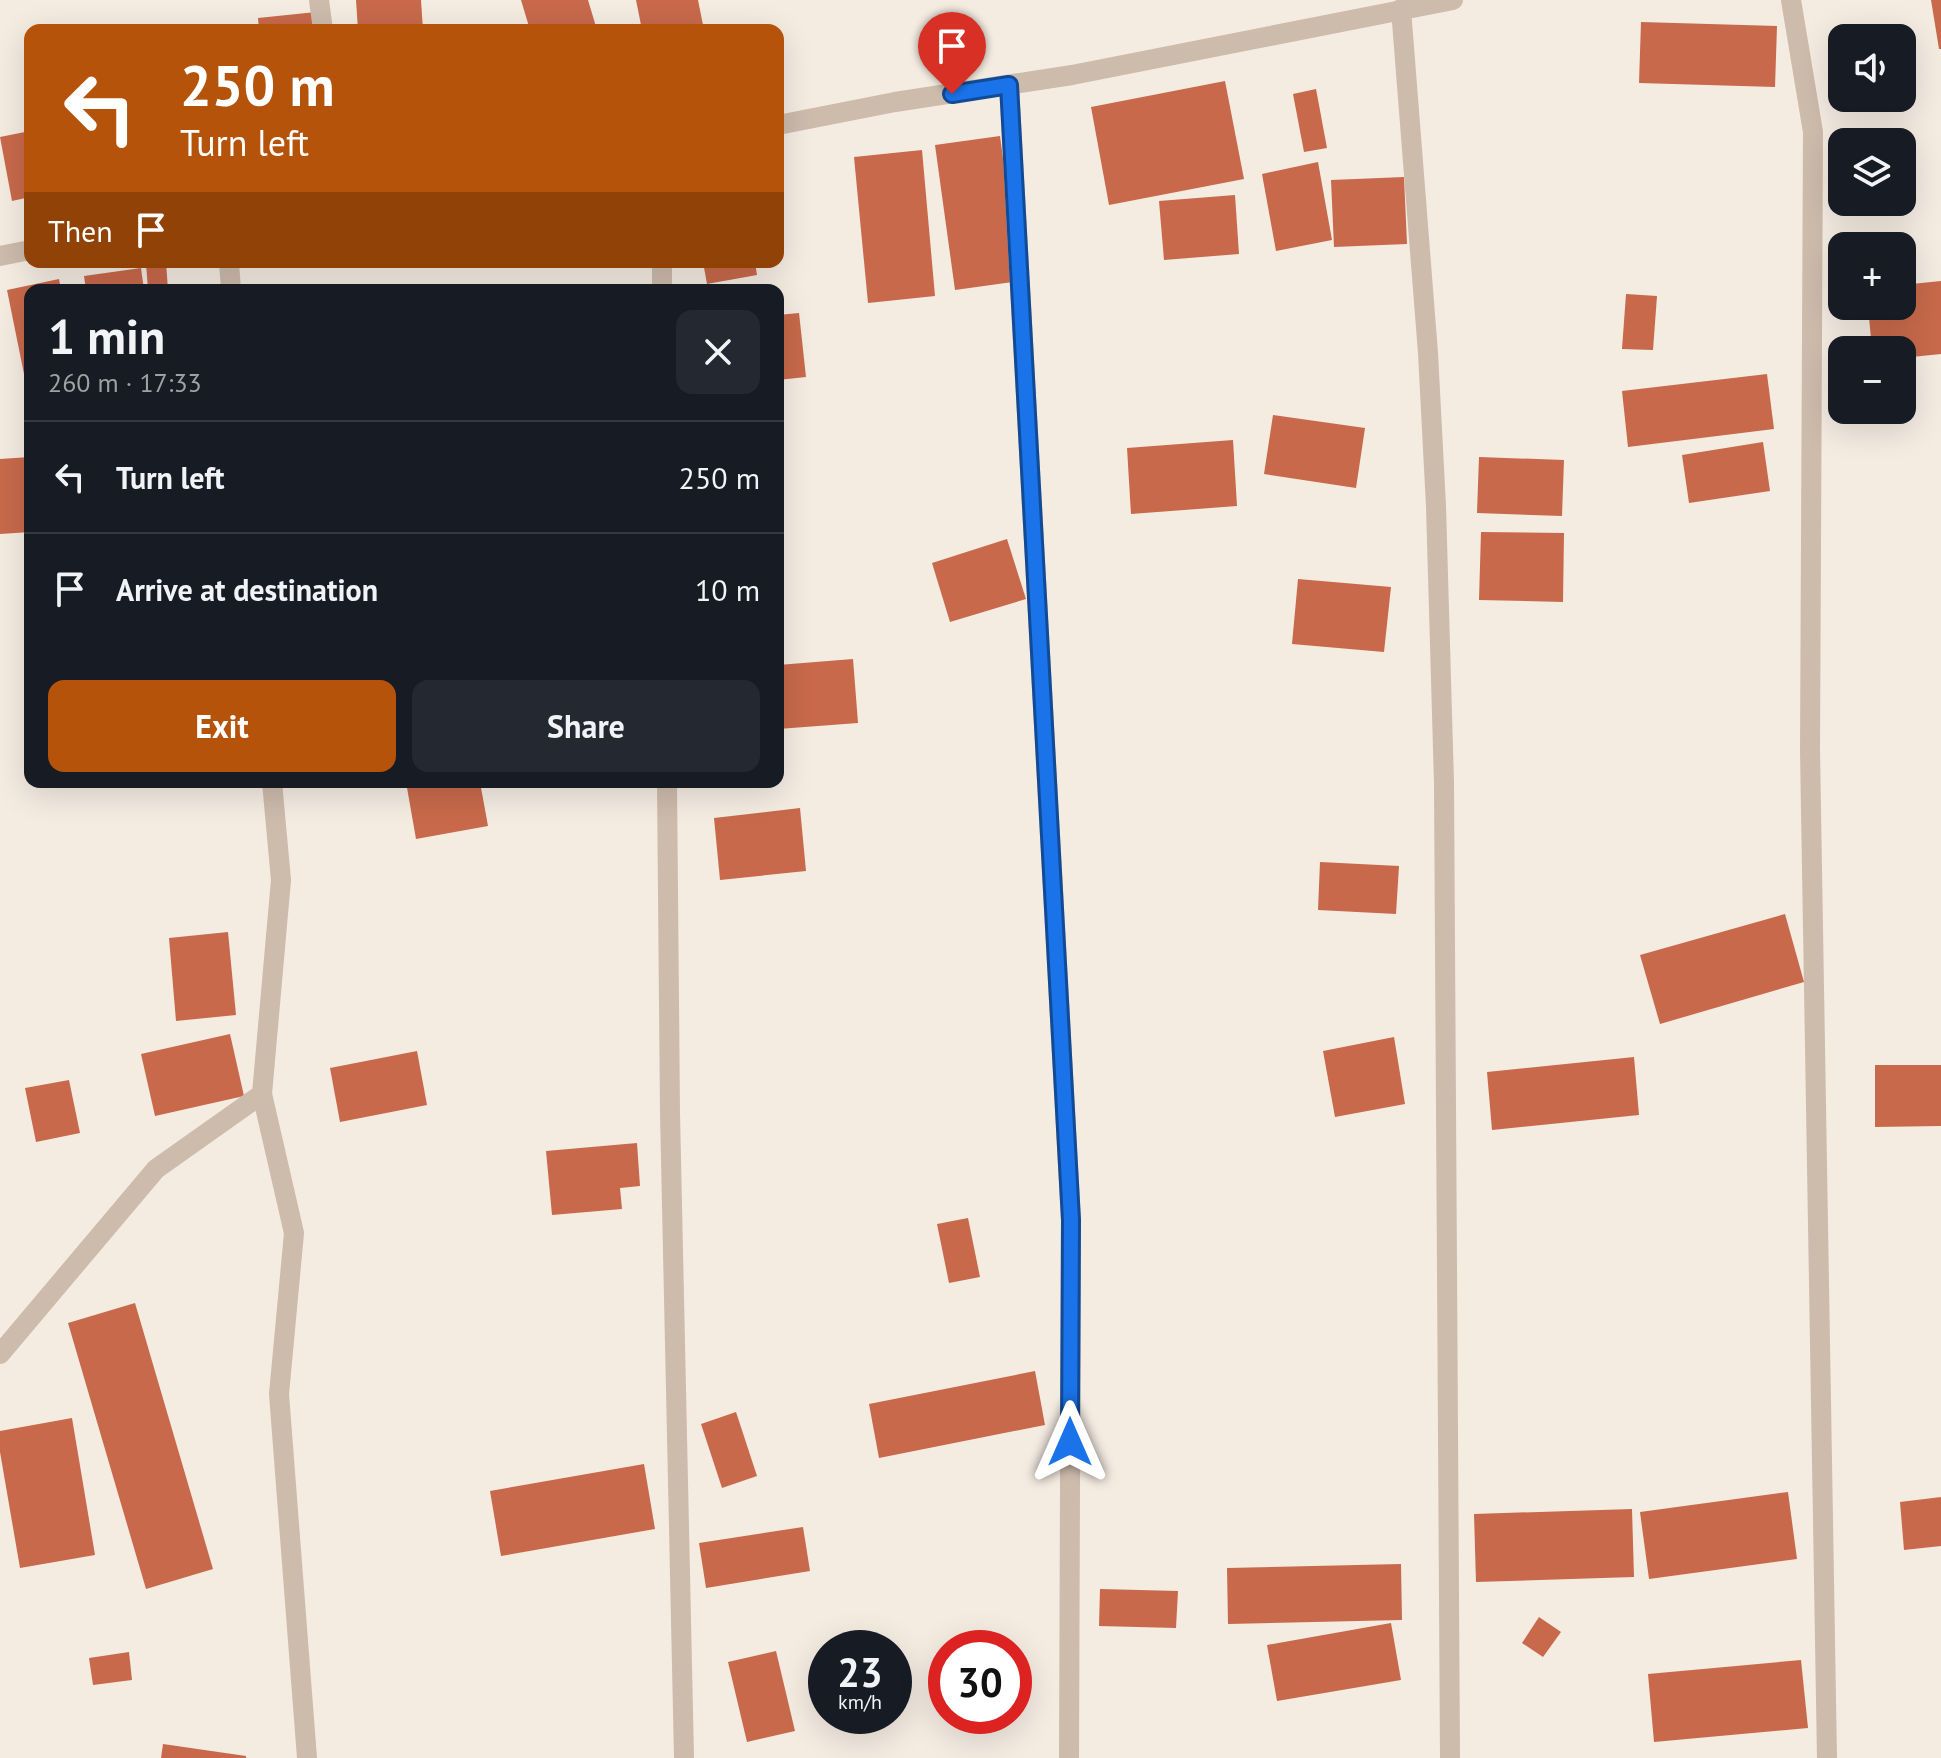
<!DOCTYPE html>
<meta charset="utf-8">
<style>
body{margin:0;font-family:"PT Sans",sans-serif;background:#242831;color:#f1f3f6;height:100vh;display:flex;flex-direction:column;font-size:30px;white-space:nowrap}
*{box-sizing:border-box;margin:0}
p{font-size:26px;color:#9ea1a6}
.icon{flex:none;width:44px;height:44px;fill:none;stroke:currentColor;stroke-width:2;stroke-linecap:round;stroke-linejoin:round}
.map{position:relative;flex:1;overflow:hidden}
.details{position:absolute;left:24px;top:284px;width:760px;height:504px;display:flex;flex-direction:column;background:#171b24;border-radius:16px;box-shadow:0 8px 32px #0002}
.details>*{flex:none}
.hud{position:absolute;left:24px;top:24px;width:760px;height:244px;border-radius:16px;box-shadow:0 8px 32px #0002;background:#b45309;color:#fff;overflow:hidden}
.tools{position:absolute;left:1828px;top:24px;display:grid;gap:16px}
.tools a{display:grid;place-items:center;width:88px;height:88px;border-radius:16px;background:#171b24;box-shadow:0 8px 32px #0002;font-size:40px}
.speed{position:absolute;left:808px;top:1630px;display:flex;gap:16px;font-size:40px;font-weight:700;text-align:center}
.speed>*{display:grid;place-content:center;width:104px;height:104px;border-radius:50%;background:#171b24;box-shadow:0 8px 32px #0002;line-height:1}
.speed small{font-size:20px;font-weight:400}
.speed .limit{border:12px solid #d22;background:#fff;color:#111}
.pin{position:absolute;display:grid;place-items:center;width:68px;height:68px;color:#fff;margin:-82px -34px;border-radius:50% 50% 50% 0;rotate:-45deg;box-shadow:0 0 8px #0007}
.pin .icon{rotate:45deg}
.me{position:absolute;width:88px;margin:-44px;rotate:0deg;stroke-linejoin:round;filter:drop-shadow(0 0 6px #0008)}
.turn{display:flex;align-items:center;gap:28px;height:168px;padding:0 24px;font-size:36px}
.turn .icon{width:104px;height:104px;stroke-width:2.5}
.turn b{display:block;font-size:56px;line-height:68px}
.then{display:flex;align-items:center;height:76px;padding:0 24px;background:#0003;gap:16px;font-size:30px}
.round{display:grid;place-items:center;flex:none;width:84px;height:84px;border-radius:16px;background:#242831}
.overview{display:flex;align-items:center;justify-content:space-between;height:136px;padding:0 24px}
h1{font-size:48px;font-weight:800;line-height:60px}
.button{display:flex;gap:16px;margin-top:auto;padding:16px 24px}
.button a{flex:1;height:92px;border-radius:16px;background:#b45309;color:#fff;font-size:32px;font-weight:800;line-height:92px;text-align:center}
.button a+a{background:#242831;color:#f1f3f6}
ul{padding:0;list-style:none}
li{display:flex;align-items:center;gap:24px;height:112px;padding:0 24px;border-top:2px solid #363941}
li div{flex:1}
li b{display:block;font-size:30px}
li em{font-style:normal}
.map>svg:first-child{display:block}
</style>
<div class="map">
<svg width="1941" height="1758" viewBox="0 0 1941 1758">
<rect width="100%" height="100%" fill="#f4ebe1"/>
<g fill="#c8694b">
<path d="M356 0H421L423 30H358Z"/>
<path d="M521 0H588L597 30H530Z"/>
<path d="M636 0H698L704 30H642Z"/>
<path d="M1931 0H1941V49H1939Z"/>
<path d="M316 12 318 30H259L258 18Z"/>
<path d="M1641 22 1777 26 1775 87 1639 83Z"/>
<path d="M1225 81 1244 179 1109 205 1091 107Z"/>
<path d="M1316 89 1327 148 1304 152 1293 94Z"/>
<path d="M30 131V197L12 201 0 137Z"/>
<path d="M1000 136 1020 281 955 290 935 145Z"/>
<path d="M922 150 935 296 868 303 854 157Z"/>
<path d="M1318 162 1332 240 1276 251 1262 174Z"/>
<path d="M1404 177 1407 244 1334 247 1331 180Z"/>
<path d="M1235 195 1239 254 1164 260 1159 201Z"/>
<path d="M166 262 168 290H148L146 263Z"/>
<path d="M703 262H755L757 275 707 284Z"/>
<path d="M141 268 144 290H86L84 276Z"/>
<path d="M59 279 61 290H30V372L24 374 7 290Z"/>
<path d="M1941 281V354L1902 358V350H1872L1868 306H1902V285Z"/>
<path d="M1626 294 1657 296 1653 350 1622 349Z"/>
<path d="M799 313 806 377 778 380V315Z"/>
<path d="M1767 374 1774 429 1628 447 1622 391Z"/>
<path d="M1273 415 1365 428 1356 488 1264 474Z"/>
<path d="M1233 440 1237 506 1131 514 1127 448Z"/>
<path d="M1763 442 1770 491 1689 503 1682 455Z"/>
<path d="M30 457V532L0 534V459Z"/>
<path d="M1479 457 1564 460 1562 516 1477 513Z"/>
<path d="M1481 532 1564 533 1563 602 1479 600Z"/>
<path d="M1007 539 1026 599 950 622 932 563Z"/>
<path d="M1298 579 1391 587 1384 652 1292 644Z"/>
<path d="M853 659 858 723 778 729V665Z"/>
<path d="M406 782H480L488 826 416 839Z"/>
<path d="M800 808 806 871 720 880 714 818Z"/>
<path d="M1320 862 1399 866 1396 914 1318 910Z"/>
<path d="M1785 914 1804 982 1660 1024 1640 955Z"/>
<path d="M228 932 236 1015 176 1021 169 938Z"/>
<path d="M230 1034 244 1096 155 1116 141 1054Z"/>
<path d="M1394 1037 1405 1104 1335 1117 1323 1051Z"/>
<path d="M417 1051 427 1105 340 1122 330 1068Z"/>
<path d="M1634 1057 1639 1115 1492 1130 1487 1072Z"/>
<path d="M1875 1065H1941V1126L1875 1127Z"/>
<path d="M69 1080 80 1133 36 1142 25 1088Z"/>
<path d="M637 1143 640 1186 620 1188 622 1209 552 1215 546 1151Z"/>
<path d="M968 1218 980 1277 949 1283 937 1224Z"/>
<path d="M135 1303 213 1569 146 1589 68 1323Z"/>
<path d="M1035 1371 1045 1425 879 1458 869 1404Z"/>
<path d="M736 1412 757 1476 722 1488 701 1424Z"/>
<path d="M72 1418 95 1555 20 1568 0 1452V1431Z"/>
<path d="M644 1464 655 1529 501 1556 490 1491Z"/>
<path d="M1788 1492 1797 1559 1649 1579 1640 1512Z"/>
<path d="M1941 1497V1546L1904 1550 1900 1502Z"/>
<path d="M1632 1509 1634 1577 1476 1582 1474 1514Z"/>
<path d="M803 1527 810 1571 706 1588 699 1543Z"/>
<path d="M1401 1564 1402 1620 1228 1624 1227 1568Z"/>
<path d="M1100 1589 1178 1591 1176 1628 1099 1626Z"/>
<path d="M1539 1617 1561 1632 1543 1657 1522 1643Z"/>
<path d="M1391 1623 1401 1680 1277 1701 1267 1645Z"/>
<path d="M776 1651 795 1731 747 1742 728 1662Z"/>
<path d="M129 1652 132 1680 93 1685 89 1658Z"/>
<path d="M1801 1660 1808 1728 1654 1742 1648 1674Z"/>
<path d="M163 1744 246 1756V1758H161Z"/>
</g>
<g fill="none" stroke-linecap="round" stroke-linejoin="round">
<g stroke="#cdbbac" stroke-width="20">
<path d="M319 0 323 30"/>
<path d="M1791 0 1813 132 1810 750 1827 1758"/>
<path d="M1401 9 1428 353 1436 506 1444 783 1450 1758"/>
<path d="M1009 85 1071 1220 1069 1758"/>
<path d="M778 125 895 102 1072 75 1453 0"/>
<path d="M0 256 30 250"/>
<path d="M229 262 231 290"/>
<path d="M662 262V290"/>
<path d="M667 782 670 1113 684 1758"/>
<path d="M262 1094 294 1233 279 1394 307 1758"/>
<path d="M0 1354 156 1169 262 1094 281 880 272 782"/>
</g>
</g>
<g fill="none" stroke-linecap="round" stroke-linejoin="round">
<defs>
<path id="route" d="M952 94 1009 85 1071 1220 1070 1442"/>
</defs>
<use href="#route" stroke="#114b97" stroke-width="20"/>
<use href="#route" stroke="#1a73e8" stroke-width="14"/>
</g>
</svg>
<div class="tools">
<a><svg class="icon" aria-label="sound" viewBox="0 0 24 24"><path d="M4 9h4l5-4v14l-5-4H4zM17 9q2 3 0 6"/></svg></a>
<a><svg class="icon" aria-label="layers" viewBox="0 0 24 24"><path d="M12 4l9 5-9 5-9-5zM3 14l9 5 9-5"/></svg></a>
<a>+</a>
<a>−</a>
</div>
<div class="speed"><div>23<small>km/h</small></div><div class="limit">30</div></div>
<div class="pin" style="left:952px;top:94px;background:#d93025"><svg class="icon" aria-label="arrive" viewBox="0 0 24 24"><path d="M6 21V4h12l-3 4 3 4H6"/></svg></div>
<svg class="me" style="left:1070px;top:1442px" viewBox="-20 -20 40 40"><path d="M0-17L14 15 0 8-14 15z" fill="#1a73e8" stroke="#fff" stroke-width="4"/></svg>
<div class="hud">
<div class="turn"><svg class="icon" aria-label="left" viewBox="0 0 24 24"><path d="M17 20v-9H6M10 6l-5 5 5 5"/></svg><div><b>250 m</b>Turn left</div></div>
<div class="then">Then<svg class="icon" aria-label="arrive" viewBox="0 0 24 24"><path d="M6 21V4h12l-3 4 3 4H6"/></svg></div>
</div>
<section class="details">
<div class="overview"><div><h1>1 min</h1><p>260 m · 17:33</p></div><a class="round"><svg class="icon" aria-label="close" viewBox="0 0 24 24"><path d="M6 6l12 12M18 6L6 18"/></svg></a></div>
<ul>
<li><svg class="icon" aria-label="left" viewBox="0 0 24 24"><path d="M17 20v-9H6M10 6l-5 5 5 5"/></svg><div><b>Turn left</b></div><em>250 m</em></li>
<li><svg class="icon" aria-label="arrive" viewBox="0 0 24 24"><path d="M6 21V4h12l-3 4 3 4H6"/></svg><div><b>Arrive at destination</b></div><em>10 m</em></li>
</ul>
<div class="button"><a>Exit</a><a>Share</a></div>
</section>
</div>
